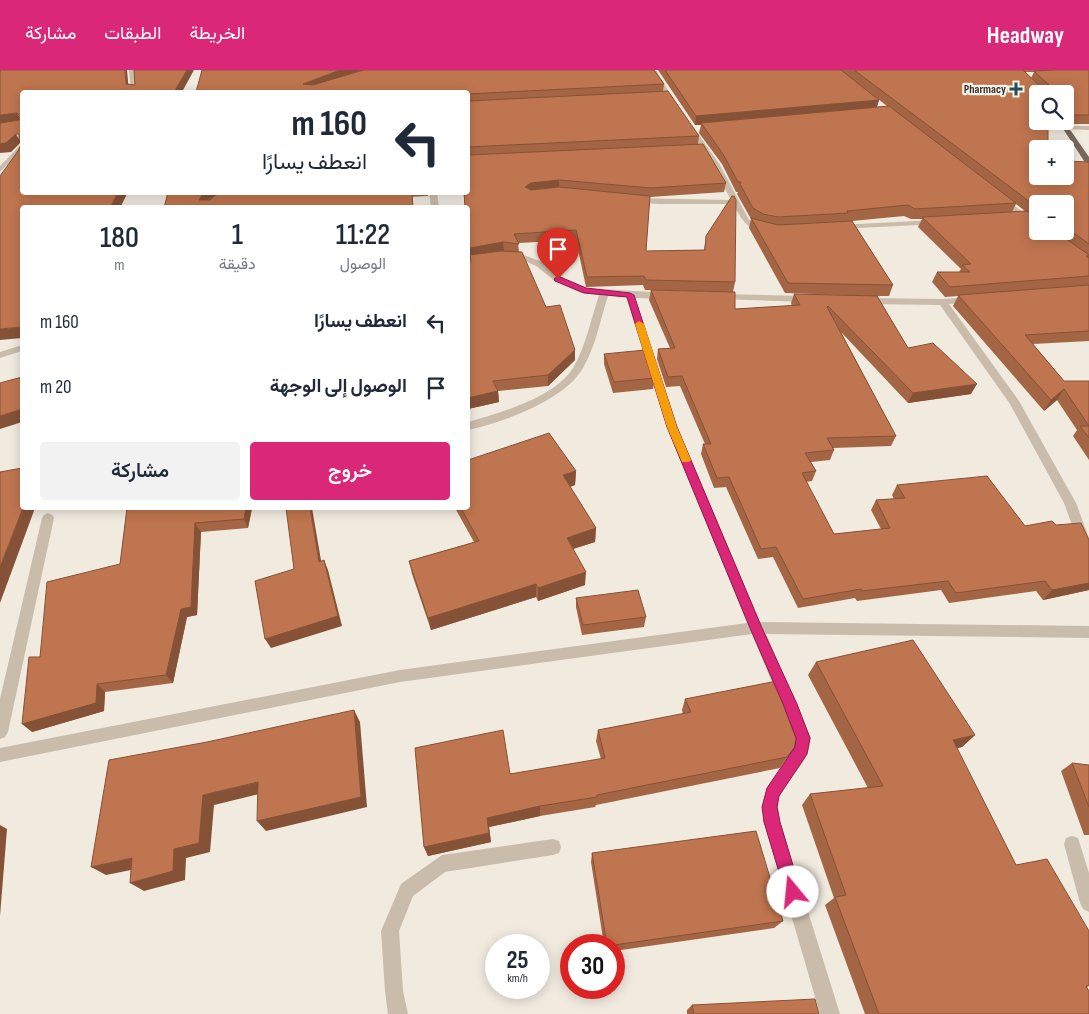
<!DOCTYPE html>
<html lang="ar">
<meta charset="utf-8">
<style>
body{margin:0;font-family:"Sofia Sans Condensed",Vazirmatn,sans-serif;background:#f2f2f3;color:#1f2937;direction:rtl;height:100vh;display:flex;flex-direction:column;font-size:19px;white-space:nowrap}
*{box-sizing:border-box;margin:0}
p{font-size:16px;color:#747a83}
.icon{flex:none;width:28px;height:28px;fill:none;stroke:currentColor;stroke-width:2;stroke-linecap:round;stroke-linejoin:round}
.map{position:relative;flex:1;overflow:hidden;direction:ltr}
.side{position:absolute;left:20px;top:135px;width:450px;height:305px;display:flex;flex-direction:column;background:#fff;border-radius:5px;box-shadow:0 2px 12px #0003;direction:rtl}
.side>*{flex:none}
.banner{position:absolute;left:20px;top:20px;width:450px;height:105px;border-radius:5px;box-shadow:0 2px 12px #0003;direction:rtl;background:#fff;color:#1f2937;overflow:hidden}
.tools{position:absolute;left:1029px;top:15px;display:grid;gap:10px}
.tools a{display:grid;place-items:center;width:45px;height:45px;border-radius:5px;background:#fff;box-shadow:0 2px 12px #0003;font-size:25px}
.speed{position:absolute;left:485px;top:864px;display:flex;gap:10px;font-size:25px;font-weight:700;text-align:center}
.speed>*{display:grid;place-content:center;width:65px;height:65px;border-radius:50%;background:#fff;box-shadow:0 2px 12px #0003;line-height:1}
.speed small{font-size:12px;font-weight:400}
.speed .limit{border:8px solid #d22;background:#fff;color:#111}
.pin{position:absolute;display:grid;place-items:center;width:42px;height:42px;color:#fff;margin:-51px -21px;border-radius:50% 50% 50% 0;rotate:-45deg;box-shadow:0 0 5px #0007}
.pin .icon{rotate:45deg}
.me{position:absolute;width:55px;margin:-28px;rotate:343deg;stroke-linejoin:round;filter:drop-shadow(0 0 4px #0008)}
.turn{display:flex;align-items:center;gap:18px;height:105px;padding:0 20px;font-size:22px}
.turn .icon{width:65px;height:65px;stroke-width:2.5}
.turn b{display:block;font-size:35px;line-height:42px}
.eta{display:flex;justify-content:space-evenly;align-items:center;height:85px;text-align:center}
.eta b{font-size:30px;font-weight:600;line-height:35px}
.cta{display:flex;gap:10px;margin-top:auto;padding:10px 20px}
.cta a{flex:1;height:58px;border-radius:5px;background:#db2777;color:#fff;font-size:20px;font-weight:600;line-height:58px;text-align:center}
.cta a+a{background:#f2f2f3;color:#1f2937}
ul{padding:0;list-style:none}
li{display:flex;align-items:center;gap:15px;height:65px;padding:0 20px}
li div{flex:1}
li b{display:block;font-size:19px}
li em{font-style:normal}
header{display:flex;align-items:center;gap:30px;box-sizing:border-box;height:70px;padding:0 25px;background:#db2777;color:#fff}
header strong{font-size:24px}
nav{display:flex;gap:28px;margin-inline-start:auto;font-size:18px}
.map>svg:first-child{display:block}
</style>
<header>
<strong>Headway</strong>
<nav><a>الخريطة</a><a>الطبقات</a><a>مشاركة</a></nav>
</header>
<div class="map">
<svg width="1089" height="944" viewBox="0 0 1089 944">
<rect width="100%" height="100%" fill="#f1eadf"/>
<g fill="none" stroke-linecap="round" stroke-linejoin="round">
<g fill="#c9bcab" fill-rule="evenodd">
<path d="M129 0H135L137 22H131Z"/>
<path d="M650 0H656L678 37H674Z"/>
<path d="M690 54 692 55 720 95 749 150 767 157V161C748 163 741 148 733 134H659L630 132V128H633L731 130 712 95 687 56Z"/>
<path d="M1066 56H1089V60L1064 59 1063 58Z"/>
<path d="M22 74V80L0 102V96Z"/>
<path d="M429 122H437L439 138H431Z"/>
<path d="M997 127H1003L1038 154V160L997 131Z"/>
<path d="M936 150 940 152 939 154 838 159 834 157 838 155Z"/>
<path d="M509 184 524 185 542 192 561 207 586 218 667 223 672 226 667 229 635 228 677 357 760 552 1089 556V568L766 564 811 668C808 699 786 705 779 728 777 736 779 744 780 752L840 944H820L764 752C758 703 792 704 795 668L752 564 400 612 0 692V678L400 600 747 553 667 357 626 227 608 226C600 250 596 276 583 298 564 331 503 352 468 360V352C499 343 554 328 573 298 586 276 591 249 599 225L581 223 555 211 536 196 523 190 506 189V185Z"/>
<path d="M720 224 807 226 812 229 807 232 717 229 715 227Z"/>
<path d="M972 227 977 230 975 232 949 234 1019 331 1076 433 1089 468V490L1085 489 1083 485 1064 433 1010 334 940 235 865 234 860 231 865 228 943 229Z"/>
<path d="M22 275V281L0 288V282Z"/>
<path d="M48 443 52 445 54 448 8 662 5 667 0 669V629L42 448 44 445Z"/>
<path d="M1072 766 1078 768 1089 803V842L1083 839 1080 833 1064 774 1066 768Z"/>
<path d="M553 769 559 771 561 777 559 783 553 785 445 802 413 826 399 861 403 921 408 944H388L385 921 381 861 401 814 442 785Z"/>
</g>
<path fill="#78685c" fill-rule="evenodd" d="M1058 51H1064L1089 87V94H1086Z"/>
</g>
<g fill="#a46544" fill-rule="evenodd">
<path d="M658 0H1089V54H1068L1065 51V24L1038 51H1065L1061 59H1048L1038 106 1089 92V271L1033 274 1064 311H1089V390L1073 366 1077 360 1057 330 1044 341 953 236 958 226 945 227 932 212 937 202H959L961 199 918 157 922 149H911L904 146 852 151 893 215 889 226H877L908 278 971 324 908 333 841 262 896 366 891 376 833 378 834 380 830 390 811 392 816 401 812 411 806 412 834 464 881 459 871 440 876 430 894 429 892 425 897 415 1025 456 1056 455 1089 470V520L1043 530 1036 521 949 533 941 520 857 531 855 528 798 538 773 487 758 489 726 417 714 418 701 384 703 374H705L680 316 666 317 657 289 658 279 670 278 649 230 651 220 735 239 792 236 791 233 794 224 846 225 785 223 749 158 751 149 737 124 738 122H736L722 94 699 63 701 55H695ZM1025 2H1034L1031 8ZM850 7 887 36 877 37 879 30ZM1016 134 1025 141 1012 142ZM1038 134H1065V161H1038Z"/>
<path d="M664 14 663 22 699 66 698 74 726 113 724 122 650 127 646 181 704 180 706 166 735 212 733 222 645 220 643 215 586 217 576 170 518 173 519 182 546 237 575 280V290L548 316 498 321 499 332 468 339V192H471L464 124 439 125V122H468V22Z"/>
<path d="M168 122H428V126L164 138Z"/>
<path d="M604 284 655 308 653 319 613 323 604 294Z"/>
<path d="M576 401 575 415 570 417 596 458 595 472 573 479 585 515 538 531 536 527 431 560 412 504 409 491 474 472 455 438H468Z"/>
<path d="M127 438H252L248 458 201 462 197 545 187 547 173 613 105 622 104 641 32 662 40 587 120 494Z"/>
<path d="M576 528 646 547 644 557 582 565 576 537Z"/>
<path d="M816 592 975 665 962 677 956 678 1016 795 1089 861V916L1087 917 1089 944H865L825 835 834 828 802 735 810 724 868 718 808 605Z"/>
<path d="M685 629 794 678 780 698 596 735 595 737 540 746 489 757 491 772 428 786 424 777 510 704 601 689 596 671 598 660 683 644 682 640Z"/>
<path d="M1072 693 1089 695V765H1084L1061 701Z"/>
<path d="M592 783 783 851 774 858 614 881V875H604L591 792Z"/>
<path d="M692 935 819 944H687V940Z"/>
</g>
<g fill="#865237">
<path d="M125 0H127L129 22 126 14Z"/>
<path d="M187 0H194L182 22H174Z"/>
<path d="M340 0H378L305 22 303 14Z"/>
<path d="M879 30 876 39 701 53V55H695L696 46Z"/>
<path d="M17 43 22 52 0 54V45Z"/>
<path d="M16 64 20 71H22V78L20 73 11 82 0 83V74Z"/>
<path d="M559 110V119L525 127V117L531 113Z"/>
<path d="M118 122H128L120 138H110Z"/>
<path d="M204 122H228L209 128 204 138 199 130Z"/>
<path d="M503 172 504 182 470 188V178Z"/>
<path d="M22 257V268L0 270V259Z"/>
<path d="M575 280V290L548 316V305Z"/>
<path d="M977 314 971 324 908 333 913 323Z"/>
<path d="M1064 319 1057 330 1044 341 1051 330Z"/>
<path d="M498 321 499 332 468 339V328Z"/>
<path d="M22 339V352L0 359V346Z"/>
<path d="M576 401 575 415 563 419V405Z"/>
<path d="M23 438H35L0 533V497Z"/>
<path d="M246 438H252L248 458 244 449Z"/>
<path d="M310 438H312L323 502 319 492Z"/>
<path d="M195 453 201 462 197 545 187 547 173 613 166 605Z"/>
<path d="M596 458 595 472 566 481 567 468Z"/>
<path d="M324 490 328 500 342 556 271 578 265 569Z"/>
<path d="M586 502 585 515 538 531V518Z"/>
<path d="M1089 513V520L1043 530 1052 520Z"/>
<path d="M536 514V527L431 560 428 548Z"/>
<path d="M97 614 105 622 104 641 32 662 22 654Z"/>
<path d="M354 640 360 652 367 737 266 761 257 751Z"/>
<path d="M975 665 962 677 940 682 953 670Z"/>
<path d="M258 712 267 722 214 735 210 782 186 788 185 810 144 821 130 813 203 725Z"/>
<path d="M540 736V746L489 757 491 772 428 786 424 777 487 748Z"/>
<path d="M0 755 7 759 0 846Z"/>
<path d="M132 788 146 797 106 805 91 797Z"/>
</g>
<g fill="#bf754f" stroke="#865237">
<path d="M0 0H125L126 14 135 15 134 0H187L174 22H22V71H19V64H16L6 73 0 74V53L19 50V45L17 43 0 45Z"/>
<path d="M202 0H340L303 14 313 15 360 1 365 0H654L664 14 468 24V22H196Z"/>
<path d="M665 0H841L879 30 696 46Z"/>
<path d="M854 0H1023L1042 18 1049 15 1034 1 1054 0H1089V45H1073L1069 40H1065V24H1038V51H1048V79H1038V106H1065V91L1089 92V174L1065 157V134H1038V138Z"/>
<path d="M668 21 699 66 468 77V31Z"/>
<path d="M889 36 1016 133 915 139 908 135 847 141 848 143 778 147 763 144 753 138 740 114 741 112H738L723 84 701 53Z"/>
<path d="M22 72V122H118L110 138H22V257L0 259V106L18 81Z"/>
<path d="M703 74 726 113 651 118 559 110 531 113 525 117 531 120 559 117 650 126 646 181 705 180 706 166 732 126H734L736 130 735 212 646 210 644 206 587 207 576 160 514 164 519 174 503 172 470 178 468 158V138H465L464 122H468V85Z"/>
<path d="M168 122H204L199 130H210L214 126 222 122H412L413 138H164Z"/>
<path d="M1027 141 1038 149V161H1055L1089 185V186H1086L1089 188V206L950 217 937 202H970L962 195 971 194 922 147Z"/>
<path d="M751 148 778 155 852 151 893 215 788 213Z"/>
<path d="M501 181 522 182 546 237 560 235 575 280 548 305 493 311 498 321 468 328V192H471L470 185Z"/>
<path d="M1089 215V261L1025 265 1064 311H1089V368L1080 356H1089L1064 319 1051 330 958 225Z"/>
<path d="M651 220 735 222V239L800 235 794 224 877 226 908 278 933 273 977 314 913 323 828 236 827 237 896 366 827 368 834 380 805 383 816 401 802 403 834 464 890 458 876 430 905 428 897 415 987 406 1025 456 1052 451 1056 455 1081 453 1089 470V513L1052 520 1045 511 956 523 948 511 862 521 861 519 803 529 776 477 761 479 729 407 717 408 703 374H711L682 306 668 307 658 279 675 278Z"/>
<path d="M645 280 655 308 614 312 604 284Z"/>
<path d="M22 307V339L0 346V313Z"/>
<path d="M549 363 576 401 563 405 596 458 567 468 586 502 538 518 536 514 428 548 409 491 479 471 461 438H468V390Z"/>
<path d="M22 398 23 438 0 497V402Z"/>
<path d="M127 438H246L244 449 195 453 191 537 181 539 166 605 97 614 96 633 22 654 29 587H40L47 512 120 494Z"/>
<path d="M286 438H310L319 492 324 490 338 546 265 569 255 511 294 499Z"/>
<path d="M638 520 646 547 583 555 576 528Z"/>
<path d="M913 570 975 665 953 670 1016 795 1047 789 1089 861V915L1086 916 1089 921V944H879L835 827 846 825 810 724 883 716 816 592Z"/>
<path d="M777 611 800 661 794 678 787 687 597 725V727L540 736 487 748 489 763 424 777 415 678 503 660 510 704 605 688 598 660 691 642 685 629Z"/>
<path d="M354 640 361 727 257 751 258 712 203 725 199 773 174 779 173 801 130 813 132 788 91 797 109 690 207 672Z"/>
<path d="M1072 693 1089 695V737Z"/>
<path d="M756 761 783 851 614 875H607L592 783Z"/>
<path d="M815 929 819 944H694L692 935Z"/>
</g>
<path fill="#db2777" stroke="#8e194d" d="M558 206 586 218 630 223 634 225 677 357 762 558 797 634 810 668 807 684 779 726 777 737 780 752 801 822 799 828 793 830 788 828 785 822 764 752 762 737 767 718 795 677 796 668 783 634 750 558 667 357 627 227 584 223 555 211 554 209Z"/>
<path fill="#f59e0b" d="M639 251 644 254 677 357 691 390 689 392H682L667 357 635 254Z"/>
<path fill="#224e57" stroke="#f9f4eb" stroke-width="2" d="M1013.5 11.5h5v5h5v5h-5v5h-5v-5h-5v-5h5z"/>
<g text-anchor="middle" stroke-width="4.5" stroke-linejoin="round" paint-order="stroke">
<g font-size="12" font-weight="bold" fill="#372f2a" stroke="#f9f4eb" text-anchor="end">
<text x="1006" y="23">Pharmacy</text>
</g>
</g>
</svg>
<div class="tools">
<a><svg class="icon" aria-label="search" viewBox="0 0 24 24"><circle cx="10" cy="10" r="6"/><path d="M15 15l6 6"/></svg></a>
<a>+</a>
<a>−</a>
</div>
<div class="speed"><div>25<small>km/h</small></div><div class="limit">30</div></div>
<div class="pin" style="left:558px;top:209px;background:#d93025"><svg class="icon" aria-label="arrive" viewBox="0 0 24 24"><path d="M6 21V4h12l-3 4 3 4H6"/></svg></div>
<svg class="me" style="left:793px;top:822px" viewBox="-20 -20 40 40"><circle r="19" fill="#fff"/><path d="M0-13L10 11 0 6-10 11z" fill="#db2777"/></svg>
<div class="banner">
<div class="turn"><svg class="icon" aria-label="left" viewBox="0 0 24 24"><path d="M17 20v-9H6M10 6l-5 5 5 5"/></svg><div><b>160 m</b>انعطف يسارًا</div></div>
</div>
<section class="side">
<div class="eta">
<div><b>11:22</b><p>الوصول</p></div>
<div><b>1</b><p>دقيقة</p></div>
<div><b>180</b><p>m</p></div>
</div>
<ul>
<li><svg class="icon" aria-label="left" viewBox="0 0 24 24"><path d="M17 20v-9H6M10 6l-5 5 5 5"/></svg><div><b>انعطف يسارًا</b></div><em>160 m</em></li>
<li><svg class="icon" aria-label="arrive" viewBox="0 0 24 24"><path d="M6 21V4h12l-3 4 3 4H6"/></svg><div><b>الوصول إلى الوجهة</b></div><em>20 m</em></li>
</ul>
<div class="cta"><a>خروج</a><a>مشاركة</a></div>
</section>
</div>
